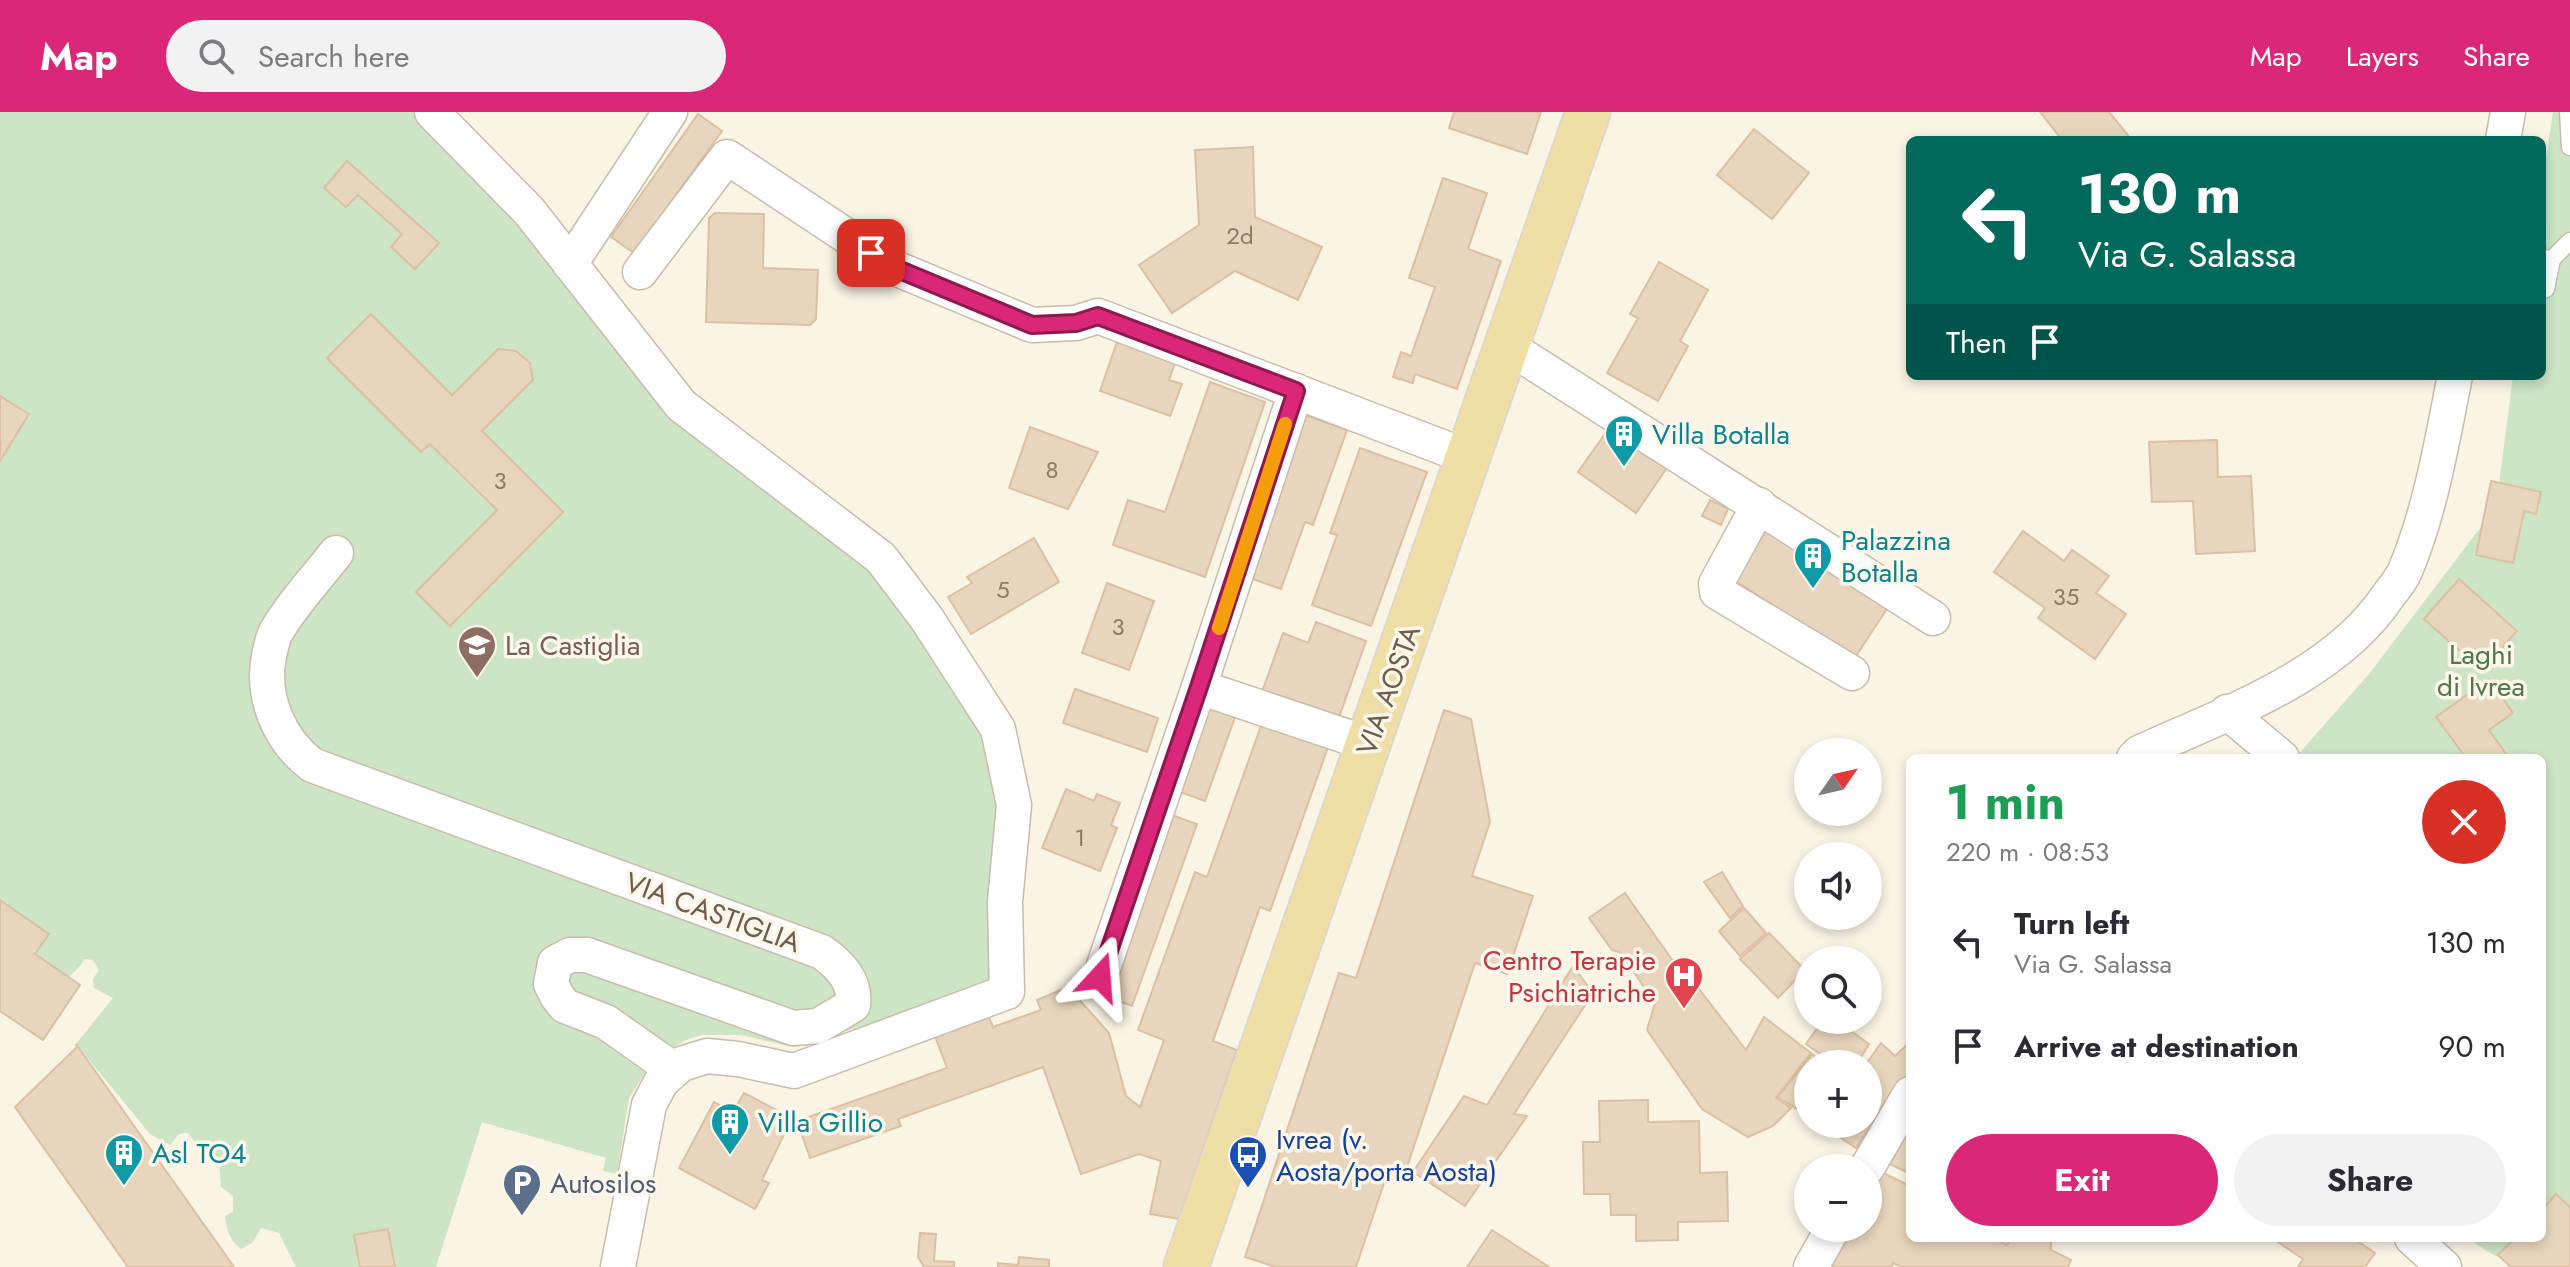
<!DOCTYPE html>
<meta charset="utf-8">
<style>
body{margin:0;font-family:Jost,sans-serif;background:#f2f2f3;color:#2b2b33;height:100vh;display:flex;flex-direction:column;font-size:30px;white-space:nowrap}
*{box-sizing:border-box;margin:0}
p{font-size:26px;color:#7c7c81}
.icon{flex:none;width:44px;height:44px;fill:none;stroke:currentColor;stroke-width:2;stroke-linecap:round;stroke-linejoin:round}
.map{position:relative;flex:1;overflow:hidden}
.details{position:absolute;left:1906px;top:642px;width:640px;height:488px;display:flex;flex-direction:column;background:#fff;border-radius:12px;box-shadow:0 4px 12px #0003}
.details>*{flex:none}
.banner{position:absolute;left:1906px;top:24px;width:640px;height:244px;border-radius:12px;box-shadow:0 4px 12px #0003;background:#00695c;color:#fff;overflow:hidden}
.needle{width:52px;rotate:56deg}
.controls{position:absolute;left:1794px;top:626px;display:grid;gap:16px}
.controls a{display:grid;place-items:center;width:88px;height:88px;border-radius:50%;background:#fff;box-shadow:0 4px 12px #0003;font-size:40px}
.pin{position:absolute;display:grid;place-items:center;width:68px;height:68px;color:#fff;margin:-34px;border-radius:16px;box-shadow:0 4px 12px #0006}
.me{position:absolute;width:88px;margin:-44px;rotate:19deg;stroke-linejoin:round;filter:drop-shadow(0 0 6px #0008)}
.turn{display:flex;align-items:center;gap:28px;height:168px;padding:0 40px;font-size:36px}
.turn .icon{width:104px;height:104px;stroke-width:2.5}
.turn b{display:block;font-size:56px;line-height:68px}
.then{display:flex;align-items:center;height:76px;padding:0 40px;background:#0003;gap:16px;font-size:30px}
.round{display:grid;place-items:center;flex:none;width:84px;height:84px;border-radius:42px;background:#f2f2f3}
.overview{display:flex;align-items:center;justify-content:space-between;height:136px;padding:0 40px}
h1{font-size:48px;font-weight:700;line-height:60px;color:#1e9e55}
.cta{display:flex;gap:16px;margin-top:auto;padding:16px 40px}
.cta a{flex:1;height:92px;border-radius:48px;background:#db2777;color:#fff;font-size:32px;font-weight:700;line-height:92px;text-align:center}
.cta a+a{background:#f2f2f3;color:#2b2b33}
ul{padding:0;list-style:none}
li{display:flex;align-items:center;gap:24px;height:104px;padding:0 40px}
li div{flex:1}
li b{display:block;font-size:30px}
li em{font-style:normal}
header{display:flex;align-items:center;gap:48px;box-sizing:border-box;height:112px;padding:0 40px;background:#db2777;color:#fff}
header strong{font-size:38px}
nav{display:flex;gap:44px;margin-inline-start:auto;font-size:28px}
.search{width:560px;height:72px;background:#f2f2f3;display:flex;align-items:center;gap:20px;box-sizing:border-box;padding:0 28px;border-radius:44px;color:#7c7c81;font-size:30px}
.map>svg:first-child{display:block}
</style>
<header>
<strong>Map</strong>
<div class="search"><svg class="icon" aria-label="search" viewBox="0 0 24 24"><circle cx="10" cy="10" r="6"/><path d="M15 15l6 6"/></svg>Search here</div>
<nav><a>Map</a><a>Layers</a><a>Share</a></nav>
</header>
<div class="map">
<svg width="2570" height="1155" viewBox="0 0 2570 1155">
<rect width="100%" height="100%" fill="#f9f4e4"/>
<g fill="#cde4c5">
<path d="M0 0H425L678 299 875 450 984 621 1002 693 992 874 794 935 740 923H702L686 928 655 945 629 986 617 1062 603 1059 606 1046 482 1010 436 1155H395L388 1117 354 1123 360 1155H296L279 1121 261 1116 252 1131 241 1137C229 1128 227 1118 225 1104L233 1100V1084L221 1075 219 1050 212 1042 202 1040 188 1021 179 1022 170 1033 150 1022 76 932 113 886 94 876 93 867 99 858 93 848 84 847 80 854 69 865 35 842 49 821 0 788Z"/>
<path d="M2553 0H2570V1155C2520 1155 2508 1155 2468 1126H2542V646H2295L2369 562 2496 395 2513 264H2542V72Z"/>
</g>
<g fill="#e8d5bd" stroke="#dbc0a2" stroke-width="2">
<path d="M1454 0H1541L1527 42 1449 16Z"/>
<path d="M2040 0H2109L2132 28H2062Z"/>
<path d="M698 2 722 19 634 141 611 125Z"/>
<path d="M1754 17 1809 61 1772 107 1717 63Z"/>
<path d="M1253 35 1255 105 1322 135 1298 188 1235 159 1172 201 1139 153 1199 113 1195 38Z"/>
<path d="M347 49 439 131 415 157 391 135 402 122 358 83 346 95 324 76Z"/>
<path d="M1443 66 1487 81 1468 137 1501 149 1457 277 1415 262 1413 271 1393 265 1401 240 1411 244 1435 175 1409 166Z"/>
<path d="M715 101 764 102 763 156 818 158 816 207 810 213 706 210 709 106Z"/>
<path d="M1659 150 1708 178 1680 229 1688 234 1658 289 1607 261 1638 206 1630 202Z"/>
<path d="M371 202 452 283 498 237 516 239 530 251 533 268 482 319 563 400 450 514 416 480 497 398 430 332 421 340 327 246Z"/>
<path d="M1118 227 1176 248 1169 268 1182 272 1170 304 1100 279Z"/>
<path d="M1210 270 1265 290 1205 465 1113 433 1128 388 1165 400Z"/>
<path d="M0 284 29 302 0 349Z"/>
<path d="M1305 303 1347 318 1313 413 1305 410 1281 477 1247 465Z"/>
<path d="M1612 312 1669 353 1636 401 1578 360Z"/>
<path d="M1030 315 1098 340 1068 397 1009 376Z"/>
<path d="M2217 328 2218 365 2251 364 2255 439 2196 442 2193 389 2152 390 2149 330Z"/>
<path d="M1360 336 1427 360 1371 514 1312 493 1337 423 1330 421Z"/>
<path d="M2491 369 2541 380 2536 402 2524 399 2513 451 2476 443Z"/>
<path d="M1710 388 1728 397 1721 413 1702 404Z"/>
<path d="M1772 410 1892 489 1854 547 1734 468Z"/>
<path d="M2023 419 2064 449 2072 438 2109 464 2096 481 2126 502 2095 547 2038 506 2045 496 1994 460Z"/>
<path d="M1034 426 1059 470 971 522 948 485 972 471 967 465Z"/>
<path d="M2459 467 2517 519 2482 559 2424 507Z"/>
<path d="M1107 471 1154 489 1129 558 1082 541Z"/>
<path d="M1316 510 1366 529 1337 611 1261 583 1283 521 1308 531Z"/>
<path d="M2489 567 2513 601 2489 618 2509 646H2466L2436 605Z"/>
<path d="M1075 577 1158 606 1147 640 1063 611Z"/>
<path d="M1211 584 1239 594 1205 689 1177 679Z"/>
<path d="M1444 598 1471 607 1490 710 1472 764 1533 784 1507 862 1475 851 1402 1070 1386 1065 1356 1155H1276L1245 1145 1339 861 1356 866Z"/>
<path d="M1262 611 1328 635 1270 799 1260 795 1213 929 1237 938 1179 1107 1150 1102 1161 1049 1139 1042 1081 1062 1043 955 898 1007 901 1014 810 1046 797 1009 947 956 935 924 989 905 993 915 1041 898 1037 888 1068 875 1109 921 1126 984 1140 995 1164 928 1138 918 1195 760 1207 765Z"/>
<path d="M1066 677 1094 689 1097 682 1120 691 1111 713 1117 716 1100 759 1042 736Z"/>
<path d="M1169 702 1197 712 1132 894 1105 884Z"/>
<path d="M1722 760 1743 794 1730 806 1704 770Z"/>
<path d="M1625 781 1692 876 1696 873 1746 938 1764 905 1811 941 1776 986 1791 996 1773 1014 1748 1025 1702 997 1647 918 1655 891 1620 840 1612 838 1589 806Z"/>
<path d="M0 788 49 822 35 842 80 873 43 928 0 899Z"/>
<path d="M1744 796 1766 821 1740 844 1719 819Z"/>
<path d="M1769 821 1805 858 1778 886 1740 847Z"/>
<path d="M1573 854 1593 881 1514 1002 1527 1004 1465 1094 1413 1060 1464 984 1487 993Z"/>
<path d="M1823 908H1836L1869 932 1857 952H1834L1806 932Z"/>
<path d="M1910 930V973L1876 1005 1856 1036 1820 1012H1868L1866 952 1881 931 1895 944Z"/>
<path d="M76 932 234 1155H128L15 995 77 935Z"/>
<path d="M1812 942 1824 952H1808V1004L1778 985Z"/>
<path d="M744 981 792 1006 762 1068 769 1071 755 1097 679 1056 714 990 733 1000Z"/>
<path d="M1648 988V1010L1699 1009 1700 1061 1727 1060 1728 1109 1678 1110V1128L1636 1129V1103H1611L1610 1082H1584L1583 1030H1600L1599 989Z"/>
<path d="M1910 1015V1062L1890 1052Z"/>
<path d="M1881 1060 1910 1074V1126H1993L2007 1133 2011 1126H2051V1138L2071 1148 2068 1155H1902L1893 1151 1892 1155H1830L1851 1116H1868V1084Z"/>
<path d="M2556 1082 2570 1095V1155H2511L2498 1143 2515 1126H2542V1098Z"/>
<path d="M388 1117 395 1155H360L354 1123Z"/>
<path d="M1492 1118 1549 1155H1467Z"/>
<path d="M920 1121 936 1122 934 1149 954 1150V1155H924L918 1145Z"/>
<path d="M2272 1126H2353L2375 1141 2365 1155H2298L2303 1147Z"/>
<path d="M1019 1145 1049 1148V1155H998V1151L1018 1153Z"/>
</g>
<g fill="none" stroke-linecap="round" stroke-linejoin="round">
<defs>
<g id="lane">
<path d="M2568 0 2570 35"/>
<path d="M2542 146 2552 147 2570 129"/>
<path d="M2546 177 2552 147"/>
</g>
<g id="street">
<path d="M432 0 529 99 681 293 881 446 927 507 998 617 1014 693 1005 790 1007 880 794 959 738 947 707 944 681 952 661 970 649 993 618 1155"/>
<path d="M2503 28 2508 0"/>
<path d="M570 152 670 0"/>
<path d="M640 160 727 45 895 156 1032 213 1076 211 1098 204 1468 345"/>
<path d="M1507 234 1933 506"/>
<path d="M1759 393 1716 472 1717 480 1852 561"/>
<path d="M336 441C316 467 292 492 276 520 272 527 271 536 269 544 261 585 279 628 312 653L822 840C840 853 856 869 853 893L818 914 793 916 587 843H570L555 851 551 872 557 884 565 894 606 910 674 958"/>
<path d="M1199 575 1369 632"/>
<path d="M2227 600 2282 646"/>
<path d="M2134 646 2139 641C2224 602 2334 565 2388 484 2394 476 2401 468 2405 459 2431 397 2442 329 2455 264"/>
<path d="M1100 865 1199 575 1296 279"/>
<path d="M1867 1056 1910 982"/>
<path d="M2412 1126 2444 1155"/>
<path d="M1811 1155 1833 1116"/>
</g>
<path id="primary" d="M1186 1155 1588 0"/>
</defs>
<use href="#lane" stroke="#c8bcac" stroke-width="19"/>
<use href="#street" stroke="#c8bcac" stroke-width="37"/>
<use href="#primary" stroke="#d9d5d1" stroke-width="47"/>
<use href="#lane" stroke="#fff" stroke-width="16"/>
<use href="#street" stroke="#fff" stroke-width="34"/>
<use href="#primary" stroke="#efdea5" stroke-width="44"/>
</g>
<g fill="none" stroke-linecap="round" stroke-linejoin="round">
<defs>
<path id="route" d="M871 141 895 156 1032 213 1076 211 1098 204 1296 279 1199 575 1100 865"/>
</defs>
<use href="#route" stroke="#8e194d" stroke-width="20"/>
<use href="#route" stroke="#db2777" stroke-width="14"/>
<path stroke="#f59e0b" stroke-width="14" d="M1219 516 1285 312"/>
</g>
<defs>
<symbol id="building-pin" viewBox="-11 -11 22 30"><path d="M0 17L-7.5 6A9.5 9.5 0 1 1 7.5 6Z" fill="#0f9aa8" stroke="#fcf7ea"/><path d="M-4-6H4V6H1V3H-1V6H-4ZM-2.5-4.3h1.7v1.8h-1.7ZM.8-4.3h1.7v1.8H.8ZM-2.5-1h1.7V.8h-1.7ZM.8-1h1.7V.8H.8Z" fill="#fff"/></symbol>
<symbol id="school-pin" viewBox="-11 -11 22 30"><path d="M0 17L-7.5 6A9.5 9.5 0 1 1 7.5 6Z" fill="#8d6e63" stroke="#fcf7ea"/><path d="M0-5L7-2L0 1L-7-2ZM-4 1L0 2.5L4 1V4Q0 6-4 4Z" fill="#fff"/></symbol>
<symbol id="hospital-pin" viewBox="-11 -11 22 30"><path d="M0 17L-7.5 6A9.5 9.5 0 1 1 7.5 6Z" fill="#e0444e" stroke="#fcf7ea"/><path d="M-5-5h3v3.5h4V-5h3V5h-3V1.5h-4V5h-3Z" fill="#fff"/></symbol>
<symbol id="bus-pin" viewBox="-11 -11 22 30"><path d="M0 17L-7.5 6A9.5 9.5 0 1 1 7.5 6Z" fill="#1a4fb4" stroke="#fcf7ea"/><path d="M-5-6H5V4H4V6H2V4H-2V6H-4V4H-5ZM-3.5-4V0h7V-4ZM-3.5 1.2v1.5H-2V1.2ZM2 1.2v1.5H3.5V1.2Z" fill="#fff"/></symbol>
<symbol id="parking-pin" viewBox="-11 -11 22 30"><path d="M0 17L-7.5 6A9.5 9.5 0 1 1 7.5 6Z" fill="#5c6f8a" stroke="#fcf7ea"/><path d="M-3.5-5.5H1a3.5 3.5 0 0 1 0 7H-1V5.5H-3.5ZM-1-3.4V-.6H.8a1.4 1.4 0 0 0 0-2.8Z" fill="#fff"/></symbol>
</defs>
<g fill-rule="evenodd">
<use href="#building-pin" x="1602" y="300" width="44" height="60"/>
<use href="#building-pin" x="1791" y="422" width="44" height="60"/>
<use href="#school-pin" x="455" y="511" width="44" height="60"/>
<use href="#hospital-pin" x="1662" y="842" width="44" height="60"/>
<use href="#building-pin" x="708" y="988" width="44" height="60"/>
<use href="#building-pin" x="102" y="1019" width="44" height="60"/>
<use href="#bus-pin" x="1226" y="1021" width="44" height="60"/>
<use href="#parking-pin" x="500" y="1049" width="44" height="60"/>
</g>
<g text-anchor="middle" stroke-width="7" stroke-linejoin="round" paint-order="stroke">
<g font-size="24" fill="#8c7b69">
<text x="1240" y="132">2d</text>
<text x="1052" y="366">8</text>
<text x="500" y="377">3</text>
<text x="1003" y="486">5</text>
<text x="2066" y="493">35</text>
<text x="1118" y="523">3</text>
<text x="1080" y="734">1</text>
</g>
<g font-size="28" fill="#0d838f" stroke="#fcf7ea" text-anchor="start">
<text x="1652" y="332">Villa Botalla</text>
<text x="1841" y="438">Palazzina<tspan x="1841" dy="32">Botalla</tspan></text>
<text x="758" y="1020">Villa Gillio</text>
<text x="152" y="1051">Asl TO4</text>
</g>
<g font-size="28" fill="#785e54" stroke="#fcf7ea" text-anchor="start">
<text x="505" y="543">La Castiglia</text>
</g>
<g font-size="28" fill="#51784a" stroke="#fcf7ea">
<text x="2481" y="552">Laghi<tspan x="2481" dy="32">di Ivrea</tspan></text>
</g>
<g font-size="28" fill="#6e5d4d" stroke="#fcf7ea">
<text transform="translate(1388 578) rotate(-70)" y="10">VIA AOSTA</text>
<text transform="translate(713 800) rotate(20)" y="10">VIA CASTIGLIA</text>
</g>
<g font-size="28" fill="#be3a42" stroke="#fcf7ea" text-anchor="end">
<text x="1656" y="858">Centro Terapie<tspan x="1656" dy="32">Psichiatriche</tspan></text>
</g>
<g font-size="28" fill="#164399" stroke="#fcf7ea" text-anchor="start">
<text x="1276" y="1037">Ivrea (v.<tspan x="1276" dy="32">Aosta/porta Aosta)</tspan></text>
</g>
<g font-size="28" fill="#4e5e75" stroke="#fcf7ea" text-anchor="start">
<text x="550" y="1081">Autosilos</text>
</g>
</g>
</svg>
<div class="controls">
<a><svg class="needle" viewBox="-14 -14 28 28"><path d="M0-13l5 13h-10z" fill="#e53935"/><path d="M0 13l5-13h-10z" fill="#7c7c81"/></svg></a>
<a><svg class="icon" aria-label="sound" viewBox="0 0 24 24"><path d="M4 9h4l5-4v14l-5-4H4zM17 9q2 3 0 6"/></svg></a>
<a><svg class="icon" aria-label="search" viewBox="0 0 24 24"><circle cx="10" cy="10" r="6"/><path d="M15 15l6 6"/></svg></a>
<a>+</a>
<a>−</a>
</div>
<div class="pin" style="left:871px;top:141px;background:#d93025"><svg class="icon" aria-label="arrive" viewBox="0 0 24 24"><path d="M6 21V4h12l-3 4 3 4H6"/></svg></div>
<svg class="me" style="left:1100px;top:865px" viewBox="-20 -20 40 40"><path d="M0-17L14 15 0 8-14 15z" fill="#db2777" stroke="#fff" stroke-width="4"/></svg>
<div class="banner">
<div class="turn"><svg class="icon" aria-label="left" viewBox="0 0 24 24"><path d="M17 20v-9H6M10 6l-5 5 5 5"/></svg><div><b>130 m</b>Via G. Salassa</div></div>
<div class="then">Then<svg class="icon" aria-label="arrive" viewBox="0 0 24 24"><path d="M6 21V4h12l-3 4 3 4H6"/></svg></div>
</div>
<section class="details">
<div class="overview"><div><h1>1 min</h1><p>220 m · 08:53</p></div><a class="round" style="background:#d93025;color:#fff"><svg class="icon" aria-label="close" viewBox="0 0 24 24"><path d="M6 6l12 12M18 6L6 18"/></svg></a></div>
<ul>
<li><svg class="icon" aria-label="left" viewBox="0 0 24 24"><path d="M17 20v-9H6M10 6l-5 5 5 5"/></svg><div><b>Turn left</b><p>Via G. Salassa</p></div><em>130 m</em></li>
<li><svg class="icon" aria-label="arrive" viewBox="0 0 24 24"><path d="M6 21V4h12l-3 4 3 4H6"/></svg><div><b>Arrive at destination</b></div><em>90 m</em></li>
</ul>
<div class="cta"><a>Exit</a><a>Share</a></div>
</section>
</div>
